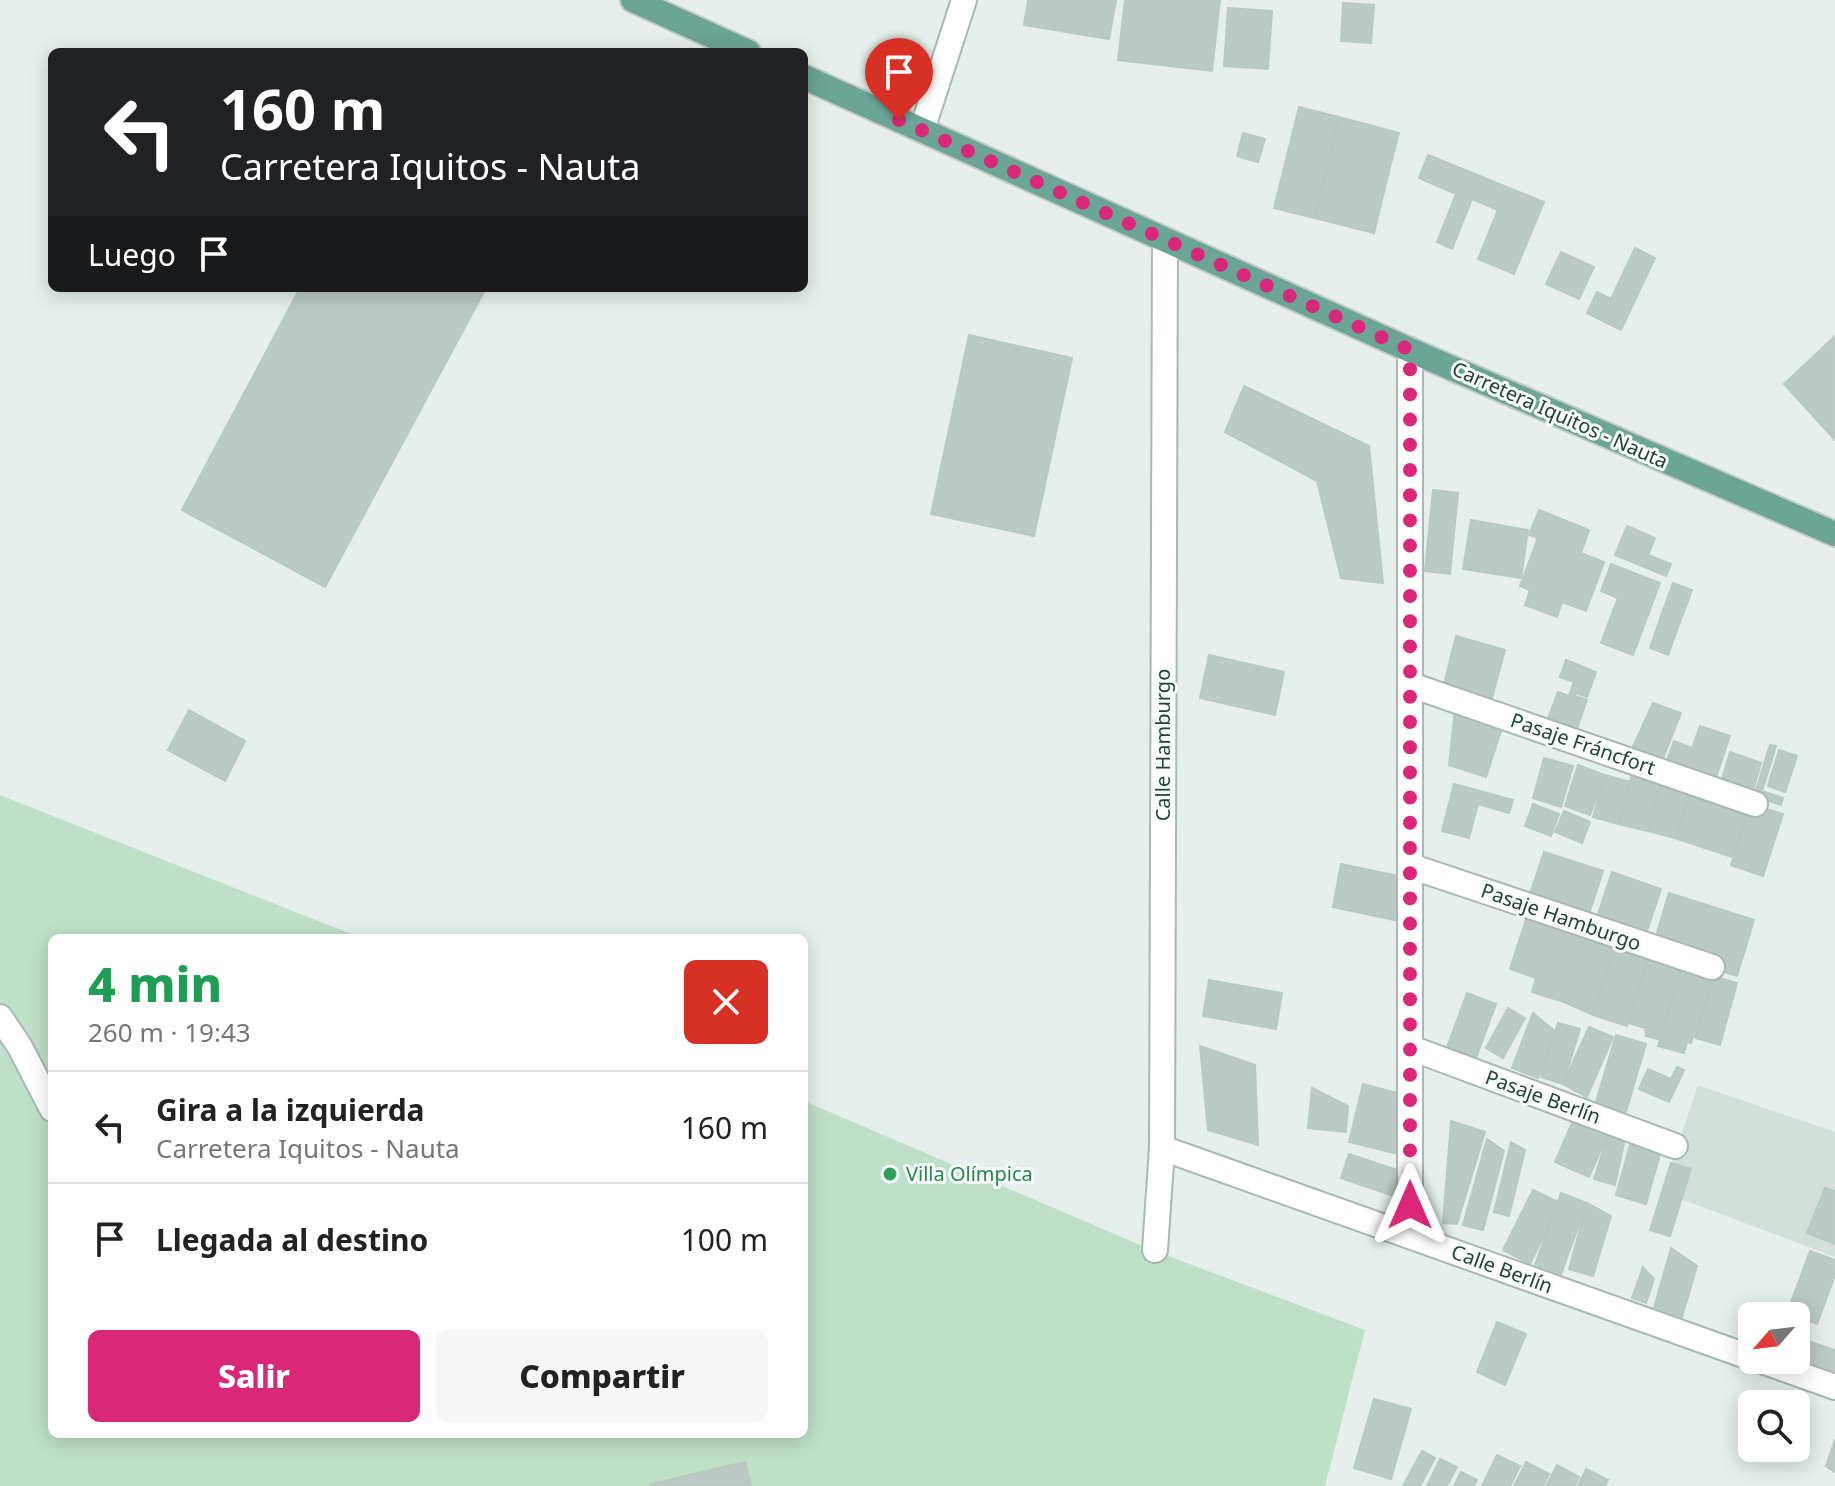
<!DOCTYPE html>
<html lang="es">
<meta charset="utf-8">
<style>
body{margin:0;font-family:"Noto Sans",sans-serif;background:#f6f6f6;color:#222;height:100vh;display:flex;flex-direction:column;font-size:30px;white-space:nowrap}
*{box-sizing:border-box;margin:0}
p{font-size:26px;color:#767676}
.icon{flex:none;width:44px;height:44px;fill:none;stroke:currentColor;stroke-width:2;stroke-linecap:round;stroke-linejoin:round}
.map{position:relative;flex:1;overflow:hidden}
.drawer{position:absolute;left:48px;top:934px;width:760px;height:504px;display:flex;flex-direction:column;background:#fff;border-radius:12px;box-shadow:0 4px 20px #0003}
.drawer>*{flex:none}
.hud{position:absolute;left:48px;top:48px;width:760px;height:244px;border-radius:12px;box-shadow:0 4px 20px #0003;background:#202124;color:#fff;overflow:hidden}
.needle{width:52px;rotate:242deg}
.tools{position:absolute;left:1738px;top:1302px;display:grid;gap:16px}
.tools a{display:grid;place-items:center;width:72px;height:72px;border-radius:12px;background:#fff;box-shadow:0 4px 20px #0003;font-size:40px}
.pin{position:absolute;display:grid;place-items:center;width:68px;height:68px;color:#fff;margin:-82px -34px;border-radius:50% 50% 50% 0;rotate:-45deg;box-shadow:0 0 8px #0007}
.pin .icon{rotate:45deg}
.me{position:absolute;width:88px;margin:-44px;rotate:0deg;stroke-linejoin:round;filter:drop-shadow(0 0 6px #0008)}
.turn{display:flex;align-items:center;gap:28px;height:168px;padding:0 40px;font-size:36px}
.turn .icon{width:104px;height:104px;stroke-width:2.5}
.turn b{display:block;font-size:56px;line-height:68px}
.then{display:flex;align-items:center;height:76px;padding:0 40px;background:#0003;gap:16px;font-size:30px}
.round{display:grid;place-items:center;flex:none;width:84px;height:84px;border-radius:12px;background:#f6f6f6}
.head{display:flex;align-items:center;justify-content:space-between;height:136px;padding:0 40px}
h1{font-size:48px;font-weight:800;line-height:60px;color:#1e9e55}
.primary-button{display:flex;gap:16px;margin-top:auto;padding:16px 40px}
.primary-button a{flex:1;height:92px;border-radius:12px;background:#db2777;color:#fff;font-size:32px;font-weight:800;line-height:92px;text-align:center}
.primary-button a+a{background:#f6f6f6;color:#222}
ul{padding:0;list-style:none}
li{display:flex;align-items:center;gap:24px;height:112px;padding:0 40px;border-top:2px solid #e0e0e0}
li div{flex:1}
li b{display:block;font-size:30px}
li em{font-style:normal}
.map>svg:first-child{display:block}
</style>
<div class="map">
<svg width="1835" height="1486" viewBox="0 0 1835 1486">
<rect width="100%" height="100%" fill="#e6efeb"/>
<path fill="#d4dfda" d="M1698 1085 1835 1132V1257L1662 1192Z"/>
<path fill="#bfe0c8" d="M0 795 361 938H52V1434H804V1101L1147 1248 1365 1330 1325 1486H0Z"/>
<g fill="#bbcac4" stroke="#b8c9c2" stroke-width="2">
<path d="M1028 0H1116L1109 39 1024 25Z"/>
<path d="M1125 0H1220L1212 71 1118 60Z"/>
<path d="M1343 3 1374 5 1371 43 1341 41Z"/>
<path d="M1228 8 1272 11 1268 69 1224 66Z"/>
<path d="M1299 107 1339 117 1315 218 1274 208Z"/>
<path d="M1339 117 1399 133 1390 167 1331 152Z"/>
<path d="M1243 133 1265 139 1258 162 1237 156Z"/>
<path d="M1331 152 1390 167 1374 233 1315 218Z"/>
<path d="M1428 155 1544 202 1514 274 1478 259 1498 210 1472 199 1452 249 1437 242 1456 194 1419 178Z"/>
<path d="M1635 248 1655 258 1621 330 1587 313 1597 292 1611 299Z"/>
<path d="M1561 252 1594 267 1579 299 1546 284Z"/>
<path d="M300 288H486L325 587 182 510Z"/>
<path d="M969 335 1072 358 1034 536 931 514Z"/>
<path d="M1835 336V440L1784 384Z"/>
<path d="M1244 386 1369 446 1383 583 1341 578 1317 481 1225 432Z"/>
<path d="M1433 490 1458 493 1450 574 1425 571Z"/>
<path d="M1539 510 1589 530 1581 553 1604 562 1586 611 1562 602 1557 617 1525 605 1530 590 1520 586 1538 538 1529 535Z"/>
<path d="M1471 520 1528 530 1521 578 1463 569Z"/>
<path d="M1627 526 1655 538 1648 555 1671 564 1666 576 1615 555Z"/>
<path d="M1611 564 1660 583 1633 655 1601 643 1618 598 1601 591Z"/>
<path d="M1673 583 1692 590 1680 622 1661 616Z"/>
<path d="M1661 616 1680 622 1668 655 1650 648Z"/>
<path d="M1456 636 1505 650 1491 701 1443 688Z"/>
<path d="M1209 655 1284 672 1275 715 1200 698Z"/>
<path d="M1566 660 1596 672 1587 697 1576 693 1575 696 1587 700 1575 734 1546 724 1558 692 1569 696 1574 682 1560 677Z"/>
<path d="M1653 703 1681 713 1661 763 1631 751Z"/>
<path d="M1455 709 1502 728 1486 777 1449 765Z"/>
<path d="M189 710 245 741 225 781 168 750Z"/>
<path d="M1700 726 1730 736 1714 783 1665 766 1674 741 1692 748Z"/>
<path d="M1770 745 1776 746 1762 791 1783 798 1781 805 1754 796Z"/>
<path d="M1779 750 1797 756 1785 792 1768 786Z"/>
<path d="M1730 752 1761 763 1751 797 1720 786Z"/>
<path d="M1544 758 1573 766 1561 807 1533 798Z"/>
<path d="M1578 765 1605 775 1590 815 1565 806Z"/>
<path d="M1634 767 1663 775 1648 831 1619 824Z"/>
<path d="M1605 775 1630 782 1619 824 1593 817Z"/>
<path d="M1663 775 1693 783 1675 838 1648 831Z"/>
<path d="M1693 783 1750 802 1732 857 1675 838Z"/>
<path d="M1454 784 1513 800 1509 813 1478 804 1469 838 1442 831Z"/>
<path d="M1533 804 1559 814 1551 836 1525 826Z"/>
<path d="M1750 804 1783 814 1763 876 1731 865Z"/>
<path d="M1564 811 1590 822 1582 843 1555 832Z"/>
<path d="M1544 852 1603 871 1587 920 1528 900Z"/>
<path d="M1341 864 1408 878 1399 921 1333 907Z"/>
<path d="M1612 872 1661 889 1644 940 1595 923Z"/>
<path d="M1669 893 1754 920 1737 976 1652 949Z"/>
<path d="M1529 910 1587 929 1564 1002 1532 992 1536 978 1510 969Z"/>
<path d="M1587 929 1619 937 1593 1015 1564 1002Z"/>
<path d="M1619 937 1652 949 1627 1026 1593 1015Z"/>
<path d="M1652 949 1684 959 1661 1040 1646 1036 1645 1028 1629 1023Z"/>
<path d="M1684 959 1713 971 1696 1038 1693 1036 1691 1043 1687 1042 1684 1053 1658 1046Z"/>
<path d="M1713 976 1737 983 1720 1045 1696 1038Z"/>
<path d="M1209 980 1282 993 1276 1029 1203 1016Z"/>
<path d="M1467 993 1496 1004 1476 1058 1447 1047Z"/>
<path d="M1508 1008 1525 1018 1503 1058 1486 1048Z"/>
<path d="M1533 1013 1556 1032 1538 1078 1512 1068Z"/>
<path d="M1558 1023 1580 1029 1563 1084 1541 1077Z"/>
<path d="M1589 1027 1613 1037 1587 1097 1563 1084Z"/>
<path d="M1616 1035 1646 1044 1625 1115 1595 1105Z"/>
<path d="M1200 1046 1255 1065 1258 1145 1208 1130Z"/>
<path d="M1677 1067 1684 1070 1669 1102 1639 1089 1648 1069 1671 1079Z"/>
<path d="M1363 1084 1412 1097 1398 1154 1349 1142Z"/>
<path d="M1312 1088 1348 1106 1346 1132 1308 1128Z"/>
<path d="M1575 1116 1609 1132 1589 1177 1555 1162Z"/>
<path d="M1451 1121 1485 1132 1457 1224 1443 1223Z"/>
<path d="M1635 1127 1665 1136 1646 1204 1616 1195Z"/>
<path d="M1609 1132 1626 1134 1615 1185 1594 1179Z"/>
<path d="M1487 1139 1504 1151 1483 1230 1463 1225Z"/>
<path d="M1511 1142 1525 1150 1509 1216 1494 1212Z"/>
<path d="M1349 1154 1403 1172V1199L1341 1178Z"/>
<path d="M1671 1163 1691 1169 1670 1236 1650 1230Z"/>
<path d="M1825 1188 1835 1191V1244L1807 1233Z"/>
<path d="M1533 1190 1560 1203 1530 1264 1503 1250Z"/>
<path d="M1561 1193 1587 1203 1561 1274 1535 1265Z"/>
<path d="M1587 1203 1611 1216 1593 1276 1569 1269Z"/>
<path d="M1671 1248 1697 1266 1682 1317 1654 1308Z"/>
<path d="M1810 1251 1835 1260V1275L1817 1324 1787 1313Z"/>
<path d="M1643 1267 1654 1279 1646 1303 1632 1298Z"/>
<path d="M1497 1322 1526 1334 1505 1385 1477 1372Z"/>
<path d="M1796 1337 1835 1350V1375L1787 1360H1796Z"/>
<path d="M1374 1399 1411 1409 1391 1479 1354 1468Z"/>
<path d="M1835 1440V1472L1826 1466Z"/>
<path d="M1422 1451 1435 1458 1420 1486H1403Z"/>
<path d="M1497 1455 1520 1466 1510 1486H1482Z"/>
<path d="M1440 1459 1457 1467 1447 1486H1427Z"/>
<path d="M745 1462 751 1486H651V1484Z"/>
<path d="M1526 1462 1549 1474 1543 1486H1514Z"/>
<path d="M1557 1465 1579 1477 1575 1486H1546Z"/>
<path d="M1586 1469 1608 1480 1605 1486H1578Z"/>
<path d="M1461 1472 1477 1480 1474 1486H1454Z"/>
</g>
<g fill="none" stroke-linecap="round" stroke-linejoin="round">
<defs>
<g id="minor">
<path d="M922 130 964 0"/>
<path d="M1410 350V1236"/>
<path d="M1411 685 1755 804"/>
<path d="M1410 866 1712 967"/>
<path d="M0 1017 20 1047 52 1109"/>
<path d="M1411 1048 1675 1146"/>
<path d="M1162 1148 1752 1358"/>
<path d="M1155 1250 1162 1148 1165 240"/>
<path d="M1759 1360 1835 1387"/>
</g>
<g id="major">
<path d="M633 0 748 52"/>
<path d="M804 77 1410 350 1835 534"/>
</g>
</defs>
<use href="#minor" stroke="#a8b8b2" stroke-width="28"/>
<use href="#major" stroke="#c2cac8" stroke-width="28"/>
<use href="#minor" stroke="#fff" stroke-width="24"/>
<use href="#major" stroke="#6aa596" stroke-width="24"/>
</g>
<g fill="none" stroke-linecap="round" stroke-linejoin="round">
<path stroke="#db2777" stroke-width="14" stroke-dasharray="0 25.2" d="M899 120 1410 350V1205"/>
</g>
<circle fill="#2e9e5b" stroke="#f7fbf9" stroke-width="3" cx="890" cy="1174" r="8"/>
<g text-anchor="middle" stroke-width="6" stroke-linejoin="round" paint-order="stroke">
<g font-size="20" fill="#24423a" stroke="#f7fbf9">
<text transform="translate(1560 415) rotate(24)" y="7">Carretera Iquitos - Nauta</text>
<text transform="translate(1583 744) rotate(19)" y="7">Pasaje Fráncfort</text>
<text transform="translate(1163 745) rotate(-90)" y="7">Calle Hamburgo</text>
<text transform="translate(1561 917) rotate(19)" y="7">Pasaje Hamburgo</text>
<text transform="translate(1543 1097) rotate(20)" y="7">Pasaje Berlín</text>
<text transform="translate(1502 1269) rotate(20)" y="7">Calle Berlín</text>
</g>
<g font-size="20" fill="#27864d" stroke="#f7fbf9" text-anchor="start">
<text x="906" y="1181">Villa Olímpica</text>
</g>
</g>
</svg>
<div class="tools">
<a><svg class="needle" viewBox="-14 -14 28 28"><path d="M0-13l5 13h-10z" fill="#e53935"/><path d="M0 13l5-13h-10z" fill="#767676"/></svg></a>
<a><svg class="icon" aria-label="search" viewBox="0 0 24 24"><circle cx="10" cy="10" r="6"/><path d="M15 15l6 6"/></svg></a>
</div>
<div class="pin" style="left:899px;top:120px;background:#d93025"><svg class="icon" aria-label="arrive" viewBox="0 0 24 24"><path d="M6 21V4h12l-3 4 3 4H6"/></svg></div>
<svg class="me" style="left:1410px;top:1205px" viewBox="-20 -20 40 40"><path d="M0-17L14 15 0 8-14 15z" fill="#db2777" stroke="#fff" stroke-width="4"/></svg>
<div class="hud">
<div class="turn"><svg class="icon" aria-label="left" viewBox="0 0 24 24"><path d="M17 20v-9H6M10 6l-5 5 5 5"/></svg><div><b>160 m</b>Carretera Iquitos - Nauta</div></div>
<div class="then">Luego<svg class="icon" aria-label="arrive" viewBox="0 0 24 24"><path d="M6 21V4h12l-3 4 3 4H6"/></svg></div>
</div>
<section class="drawer">
<div class="head"><div><h1>4 min</h1><p>260 m · 19:43</p></div><a class="round" style="background:#d93025;color:#fff"><svg class="icon" aria-label="close" viewBox="0 0 24 24"><path d="M6 6l12 12M18 6L6 18"/></svg></a></div>
<ul>
<li><svg class="icon" aria-label="left" viewBox="0 0 24 24"><path d="M17 20v-9H6M10 6l-5 5 5 5"/></svg><div><b>Gira a la izquierda</b><p>Carretera Iquitos - Nauta</p></div><em>160 m</em></li>
<li><svg class="icon" aria-label="arrive" viewBox="0 0 24 24"><path d="M6 21V4h12l-3 4 3 4H6"/></svg><div><b>Llegada al destino</b></div><em>100 m</em></li>
</ul>
<div class="primary-button"><a>Salir</a><a>Compartir</a></div>
</section>
</div>
